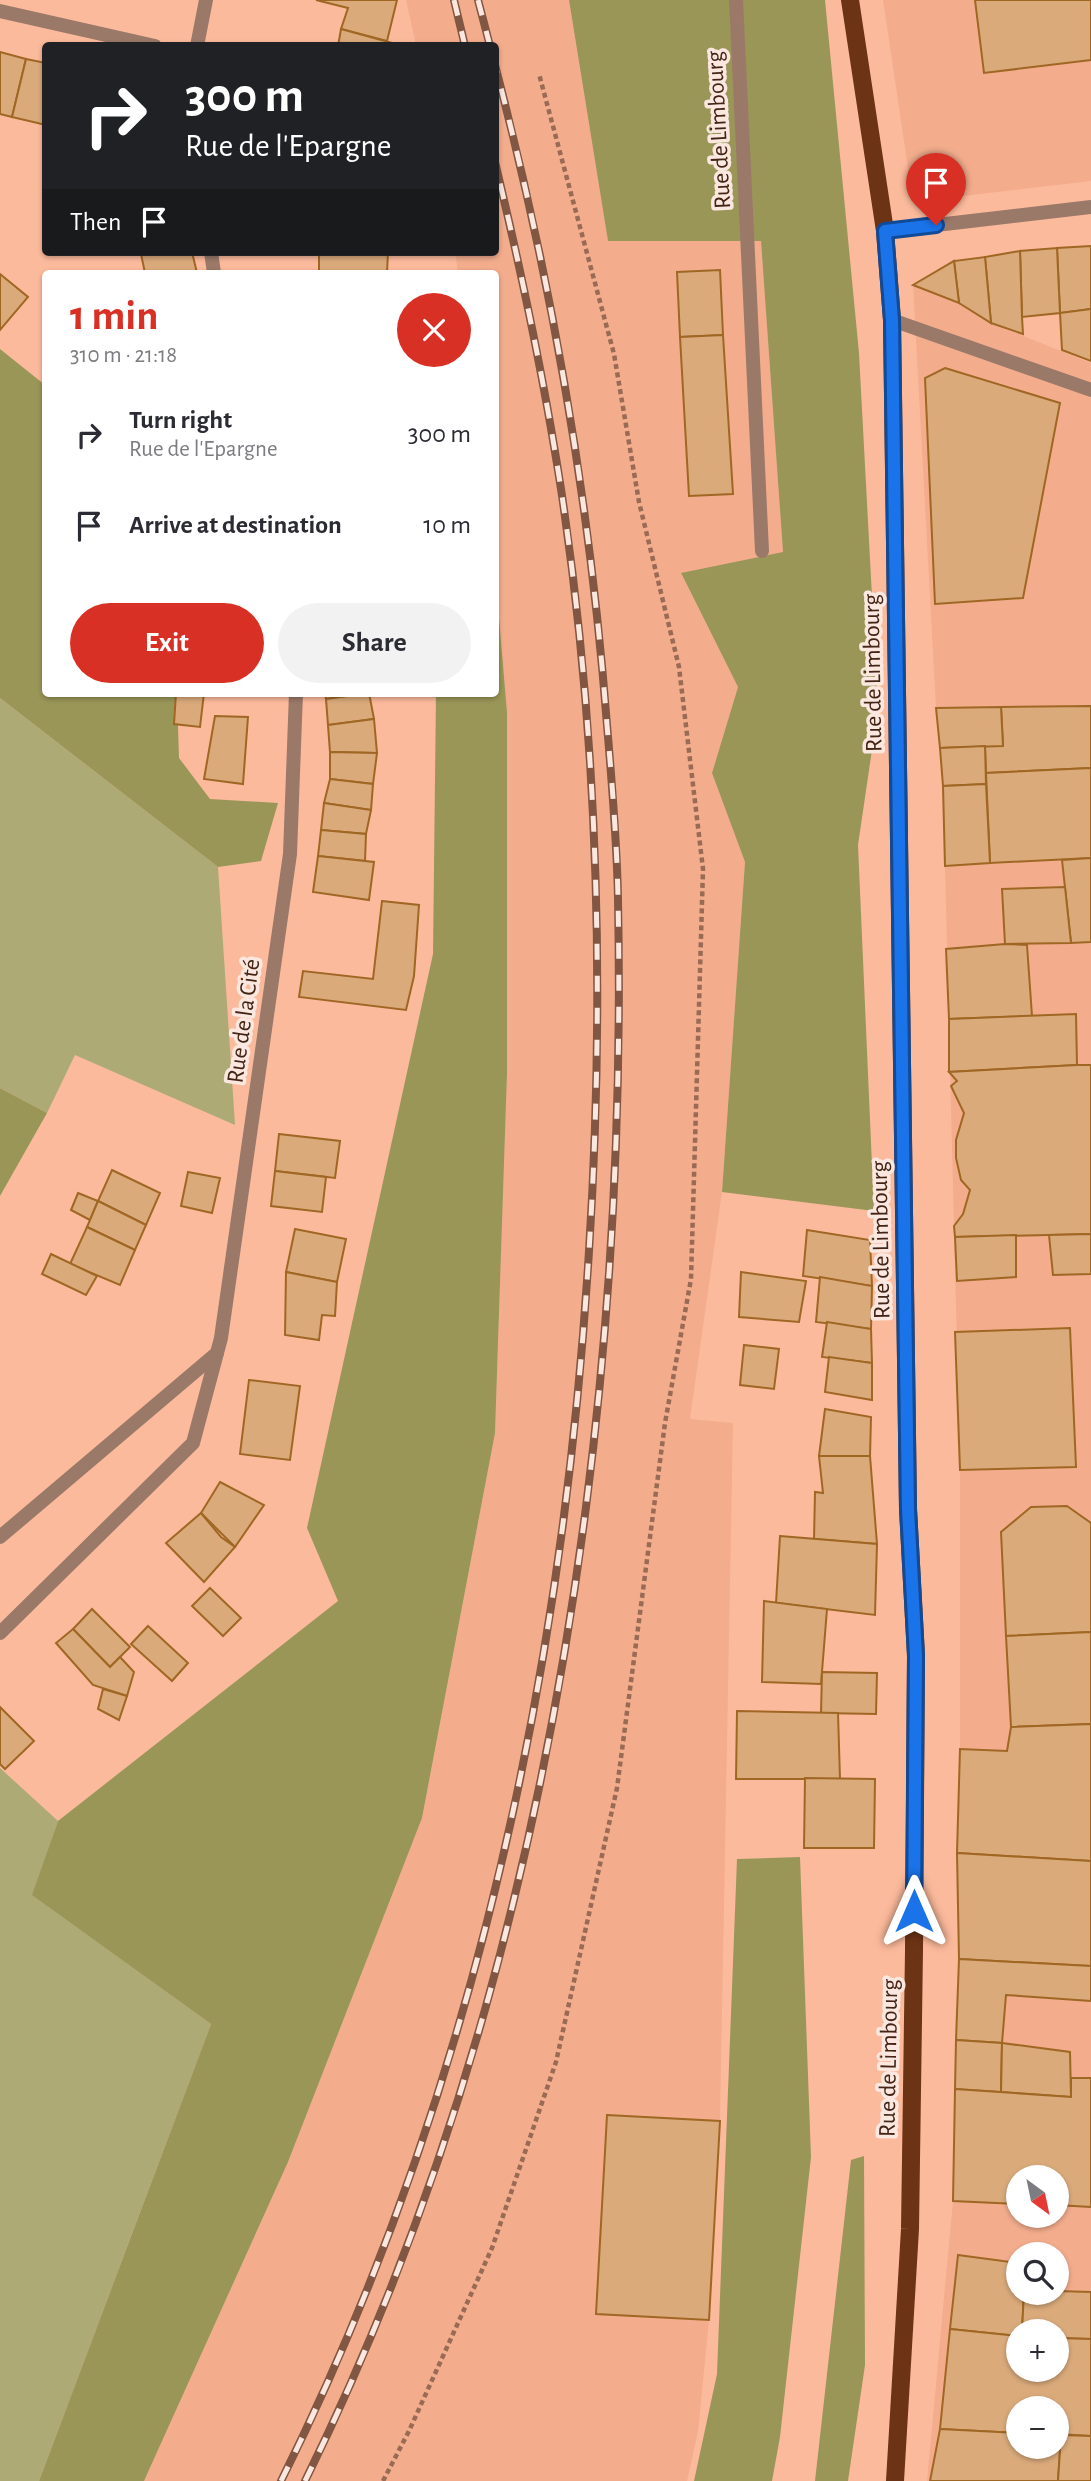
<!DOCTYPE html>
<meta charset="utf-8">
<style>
body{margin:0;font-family:"Alegreya Sans",sans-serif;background:#f2f2f3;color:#2b2b33;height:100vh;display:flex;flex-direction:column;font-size:26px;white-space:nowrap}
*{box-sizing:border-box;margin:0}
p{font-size:23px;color:#7c7c81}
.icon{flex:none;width:38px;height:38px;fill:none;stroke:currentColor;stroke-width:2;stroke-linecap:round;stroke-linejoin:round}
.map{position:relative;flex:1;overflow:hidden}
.side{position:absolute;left:42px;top:270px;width:457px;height:427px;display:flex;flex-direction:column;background:#fff;border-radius:7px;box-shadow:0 2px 5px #0004}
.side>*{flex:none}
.hud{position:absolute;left:42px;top:42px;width:457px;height:214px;border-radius:7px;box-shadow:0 2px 5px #0004;background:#202124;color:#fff;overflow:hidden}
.needle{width:46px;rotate:147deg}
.buttons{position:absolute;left:1006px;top:2165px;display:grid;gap:14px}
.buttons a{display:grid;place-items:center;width:63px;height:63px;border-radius:50%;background:#fff;box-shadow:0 2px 5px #0004;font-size:35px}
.pin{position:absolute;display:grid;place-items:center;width:60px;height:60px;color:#fff;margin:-72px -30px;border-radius:50% 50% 50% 0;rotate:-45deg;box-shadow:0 0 7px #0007}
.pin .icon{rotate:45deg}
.me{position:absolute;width:77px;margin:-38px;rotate:0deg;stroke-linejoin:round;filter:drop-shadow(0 0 5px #0008)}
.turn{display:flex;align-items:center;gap:24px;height:147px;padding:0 28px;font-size:32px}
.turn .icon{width:91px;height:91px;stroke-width:2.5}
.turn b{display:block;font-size:49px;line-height:60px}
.then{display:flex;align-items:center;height:66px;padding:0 28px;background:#0003;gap:14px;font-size:26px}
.round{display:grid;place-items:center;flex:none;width:74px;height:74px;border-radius:37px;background:#f2f2f3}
.summary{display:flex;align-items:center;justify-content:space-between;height:119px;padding:0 28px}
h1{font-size:42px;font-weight:700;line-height:52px;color:#d93025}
.button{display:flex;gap:14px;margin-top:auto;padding:14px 28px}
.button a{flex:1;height:80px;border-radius:42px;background:#d93025;color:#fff;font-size:28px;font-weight:700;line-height:80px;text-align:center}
.button a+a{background:#f2f2f3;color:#2b2b33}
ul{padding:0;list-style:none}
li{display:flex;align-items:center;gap:21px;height:91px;padding:0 28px}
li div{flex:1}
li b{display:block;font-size:26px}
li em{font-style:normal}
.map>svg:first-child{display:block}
</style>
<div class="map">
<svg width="1091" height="2481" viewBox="0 0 1091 2481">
<rect width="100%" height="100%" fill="#fcba9c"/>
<g fill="#f3ad8d" fill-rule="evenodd">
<path d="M406 0H569L608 241 761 240 783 552 681 574 738 687 712 773 745 862 722 1192 690 1419 733 1423 720 2121 607 2116 596 2314 709 2320 698 2432 687 2481H144L288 2162 422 1818 495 1433 507 1074V712L495 571V273H458L455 252H495V46L416 45Z"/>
<path d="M883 0H1091V181L913 202Z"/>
<path d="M913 285 959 303 991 323 1091 363V2481H927L953 2201 959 1959 957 1853 960 1749V1470L943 786 936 708ZM1018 2177H1057V2216H1018ZM1018 2254H1057V2292H1018ZM1018 2331H1057V2370H1018ZM1018 2408H1057V2446H1018Z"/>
</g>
<g fill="#adaa75">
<path d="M0 698 218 867 235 1125 75 1055 47 1113 0 1088Z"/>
<path d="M0 1768 58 1821 33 1895 211 2024 39 2481H0Z"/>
</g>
<g fill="#9a9658">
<path d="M569 0H825L859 353 878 709 858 845 874 1211 722 1192 745 862 712 773 738 687 681 573 783 552 761 241H608Z"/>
<path d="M0 349 45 385 46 693H177L179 758 210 799 278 803 261 861 218 867 0 698Z"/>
<path d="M495 571 507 712V1074L495 1433 422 1818 288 2162 144 2481H39L211 2024 32 1895 58 1821 338 1601 307 1528 433 954 436 693H495Z"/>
<path d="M0 1088 47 1113 0 1196Z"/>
<path d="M800 1857 811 2157 780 2437 772 2481H694L717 2374 737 1859Z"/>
<path d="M864 2156 865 2365 848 2481H815L851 2160Z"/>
</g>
<g fill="#daaa7b" stroke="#a06724" stroke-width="2">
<path d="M316 0H397L387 41 341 29 348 8Z"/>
<path d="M975 0H1091V60L984 73Z"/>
<path d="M341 29 396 44V46H338Z"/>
<path d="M0 52 26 59 12 117 0 114Z"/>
<path d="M26 59 46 63V125L12 117Z"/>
<path d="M1091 246V309L1060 313 1057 248Z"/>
<path d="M1057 248 1060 313 1022 317 1020 251Z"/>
<path d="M1020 251 1022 317 1023 334 991 323 985 257Z"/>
<path d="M151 252H192L197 273H145L141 254Z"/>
<path d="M319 252H388L387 273H319Z"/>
<path d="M985 257 991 323 959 303 954 261Z"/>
<path d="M954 261 959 303 913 285Z"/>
<path d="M720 270 723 335 680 337 677 272Z"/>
<path d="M0 274 28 297 0 330Z"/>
<path d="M1091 309V361L1062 350 1060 313Z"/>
<path d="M723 335 733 494 689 496 680 337Z"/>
<path d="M945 368 1060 403 1023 598 935 604 925 378Z"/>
<path d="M176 693H204L200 727 174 724Z"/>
<path d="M325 693H367L326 699Z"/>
<path d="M369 693 374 719 328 725 326 699Z"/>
<path d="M1091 706V768L986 773 985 746H1003L1001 707Z"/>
<path d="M1001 707 1003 746 940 748 936 708Z"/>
<path d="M215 716 248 717 243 784 204 779Z"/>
<path d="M374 719 377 753 330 752 328 725Z"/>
<path d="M985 746 986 784 943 786 940 748Z"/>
<path d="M330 752 377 753 373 784 330 779Z"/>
<path d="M1091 768V858L990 863 986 773Z"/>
<path d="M330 779 373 784 371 810 324 803Z"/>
<path d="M986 784 990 863 945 866 943 786Z"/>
<path d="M324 803 371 810 366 834 321 830Z"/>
<path d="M321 830 366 834 365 861 318 856Z"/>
<path d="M318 856 374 862 369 900 313 892Z"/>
<path d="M1091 858V942L1071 943 1062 860Z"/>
<path d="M1065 887 1071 943 1005 944 1002 889Z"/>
<path d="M382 901 419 905 414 976 406 1010 299 997 303 971 373 979Z"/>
<path d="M1005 944 1027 945 1032 1016 949 1019 946 949Z"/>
<path d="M1076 1014 1077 1065 949 1072V1019Z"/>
<path d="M1077 1065H1091V1234L955 1237 954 1226 963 1214 970 1190 961 1180 956 1158V1140L964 1113 951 1086 957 1081 949 1072Z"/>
<path d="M279 1134 340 1141 335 1178 275 1171Z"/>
<path d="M112 1170 160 1193 146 1225 98 1201Z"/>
<path d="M275 1171 326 1177 322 1212 271 1206Z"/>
<path d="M188 1172 220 1178 212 1213 181 1206Z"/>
<path d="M78 1193 98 1201 90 1220 71 1210Z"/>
<path d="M98 1201 146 1225 135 1250 87 1227Z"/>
<path d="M87 1227 135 1250 120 1285 70 1264Z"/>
<path d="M295 1229 346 1239 337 1282 286 1272Z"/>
<path d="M807 1230 870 1240 872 1286 803 1276Z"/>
<path d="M1091 1234V1274L1053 1275 1049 1235Z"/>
<path d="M1016 1235V1277L957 1281 955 1237Z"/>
<path d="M51 1254 97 1276 86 1295 42 1274Z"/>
<path d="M286 1272 337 1282 335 1316 322 1315 319 1340 285 1335Z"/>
<path d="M741 1272 806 1281 799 1322 739 1317Z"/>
<path d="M820 1277 872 1286 871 1329 816 1322Z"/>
<path d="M827 1322 871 1329 872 1363 822 1357Z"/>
<path d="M1070 1328 1076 1467 960 1470 955 1332Z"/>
<path d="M744 1345 779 1349 774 1389 740 1385Z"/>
<path d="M829 1357 872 1363V1400L825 1392Z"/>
<path d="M249 1380 300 1386 290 1460 240 1454Z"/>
<path d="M825 1409 871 1417 870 1456H819Z"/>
<path d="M819 1456H870L877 1544 814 1539 815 1492 823 1493Z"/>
<path d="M220 1482 264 1505 235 1547 201 1513Z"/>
<path d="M1067 1506 1091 1523V1632L1006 1636 1001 1532 1031 1507Z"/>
<path d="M201 1513 221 1537 235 1547 204 1582 166 1543Z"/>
<path d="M780 1536 877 1544 875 1615 776 1603Z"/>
<path d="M210 1588 241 1618 223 1636 192 1606Z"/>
<path d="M764 1601 827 1609 821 1684 762 1682Z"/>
<path d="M92 1609 130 1647 110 1667 73 1629Z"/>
<path d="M148 1626 188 1663 172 1681 131 1644Z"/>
<path d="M73 1629 110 1667 120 1657 134 1672 127 1696 93 1685 56 1643Z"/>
<path d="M1091 1632V1724L1011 1727 1006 1636Z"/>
<path d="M822 1672 877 1673 876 1714 821 1713Z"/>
<path d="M103 1689 127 1696 119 1720 98 1709Z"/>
<path d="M0 1707 34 1741 5 1769 0 1764Z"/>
<path d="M737 1711 838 1713 840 1779H736Z"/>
<path d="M1091 1724V1861L957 1853 960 1749 1007 1751 1011 1727Z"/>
<path d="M805 1778 875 1779 874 1848H804Z"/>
<path d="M957 1853 1091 1861V1966L959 1959Z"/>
<path d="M959 1959 1091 1966V2001L1006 1995 1002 2043 956 2040Z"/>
<path d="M956 2040 1002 2043 1001 2092 955 2089Z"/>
<path d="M1002 2043 1070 2052 1071 2097 1001 2092Z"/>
<path d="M1071 2078H1091V2207L1057 2205V2177H1018V2204L953 2201 955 2089 1071 2097Z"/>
<path d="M607 2115 720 2121 709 2320 596 2314Z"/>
<path d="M958 2255 1018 2263V2292H1024L1022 2331H1018V2336L950 2329Z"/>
<path d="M1057 2291 1091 2292V2339L1057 2338V2331H1022L1024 2292H1057Z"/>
<path d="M950 2329 1018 2336V2370H1057V2338L1091 2339V2436L1057 2434V2408H1018V2433L940 2429Z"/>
<path d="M940 2429 1018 2433V2446H1057V2434L1061 2435 1058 2481H930Z"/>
<path d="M1061 2435 1091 2436V2481H1058Z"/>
</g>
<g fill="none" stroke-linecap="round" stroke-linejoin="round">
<path stroke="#996a54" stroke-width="4.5" stroke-dasharray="5 3.5" stroke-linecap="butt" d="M383 2481 409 2431 492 2248 556 2062 617 1788 665 1423 691 1279 703 869 679 667 639 502 614 354 539 74"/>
<g stroke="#9b7969" stroke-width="14">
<path d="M736 0 762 551"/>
<path d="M0 1537 217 1353"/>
</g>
<g stroke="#9b7969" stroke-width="14">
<path d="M0 11 155 46"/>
<path d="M197 46 206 0"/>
<path d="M885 231 1091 207"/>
<path d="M211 252 214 273"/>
<path d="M892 320 1091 390"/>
<path d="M0 1633 193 1443 221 1338 290 854 296 693"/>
</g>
<path stroke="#6d3315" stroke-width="18" d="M850 0 885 231 892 320 908 1509 916 1655 914 1950 910 2229 895 2481"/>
<defs>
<g id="rail">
<path d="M454 0 465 46"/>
<path d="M478 0 490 46"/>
<path d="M281 2481C472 2098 563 1676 589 1251 605 997 599 741 561 489 544 379 521 270 495 162"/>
<path d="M305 2481C457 2173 542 1847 586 1507 612 1305 622 1102 618 899 617 841 612 783 607 725 590 502 552 282 495 65"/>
</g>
</defs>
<use href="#rail" stroke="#815642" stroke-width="8"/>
<use href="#rail" stroke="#fae8e0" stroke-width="5" stroke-dasharray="16" stroke-linecap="butt"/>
</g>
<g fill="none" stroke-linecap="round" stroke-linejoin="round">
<defs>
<path id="route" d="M914 1911 916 1656 908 1509 892 320 885 231 936 225"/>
</defs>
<use href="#route" stroke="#114b97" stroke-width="18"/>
<use href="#route" stroke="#1a73e8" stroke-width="12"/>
</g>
<g text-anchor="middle" stroke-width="7" stroke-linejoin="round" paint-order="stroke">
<g font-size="24" fill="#432415" stroke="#fae8e0">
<text transform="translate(718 130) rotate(-93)" y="8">Rue de Limbourg</text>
<text transform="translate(872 673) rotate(-91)" y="8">Rue de Limbourg</text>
<text transform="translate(243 1021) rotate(-82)" y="8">Rue de la Cité</text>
<text transform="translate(880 1240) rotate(-91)" y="8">Rue de Limbourg</text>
<text transform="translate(888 2058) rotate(-89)" y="8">Rue de Limbourg</text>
</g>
</g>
</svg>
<div class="buttons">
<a><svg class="needle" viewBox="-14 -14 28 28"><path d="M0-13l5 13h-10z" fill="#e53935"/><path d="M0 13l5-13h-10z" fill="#7c7c81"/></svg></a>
<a><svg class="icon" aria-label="search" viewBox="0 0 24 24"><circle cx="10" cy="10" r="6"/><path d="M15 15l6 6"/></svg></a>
<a>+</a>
<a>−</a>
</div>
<div class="pin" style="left:936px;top:225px;background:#d93025"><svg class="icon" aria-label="arrive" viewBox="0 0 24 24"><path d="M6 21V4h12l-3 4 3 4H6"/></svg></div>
<svg class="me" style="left:914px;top:1911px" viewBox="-20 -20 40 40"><path d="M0-17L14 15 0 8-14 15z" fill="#1a73e8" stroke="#fff" stroke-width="4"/></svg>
<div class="hud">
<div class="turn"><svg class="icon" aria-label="right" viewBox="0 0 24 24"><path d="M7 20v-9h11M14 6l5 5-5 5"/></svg><div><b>300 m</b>Rue de l'Epargne</div></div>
<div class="then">Then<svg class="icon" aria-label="arrive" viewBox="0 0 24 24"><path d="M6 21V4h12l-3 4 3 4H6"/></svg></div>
</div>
<section class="side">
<div class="summary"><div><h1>1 min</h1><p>310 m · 21:18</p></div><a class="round" style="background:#d93025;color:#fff"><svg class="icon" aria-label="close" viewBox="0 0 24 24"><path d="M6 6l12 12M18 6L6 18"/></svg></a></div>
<ul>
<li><svg class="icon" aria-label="right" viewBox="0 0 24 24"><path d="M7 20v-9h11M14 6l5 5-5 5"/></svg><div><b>Turn right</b><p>Rue de l'Epargne</p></div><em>300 m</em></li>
<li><svg class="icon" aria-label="arrive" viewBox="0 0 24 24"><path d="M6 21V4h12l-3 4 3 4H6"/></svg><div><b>Arrive at destination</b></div><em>10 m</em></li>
</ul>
<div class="button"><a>Exit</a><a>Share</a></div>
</section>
</div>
